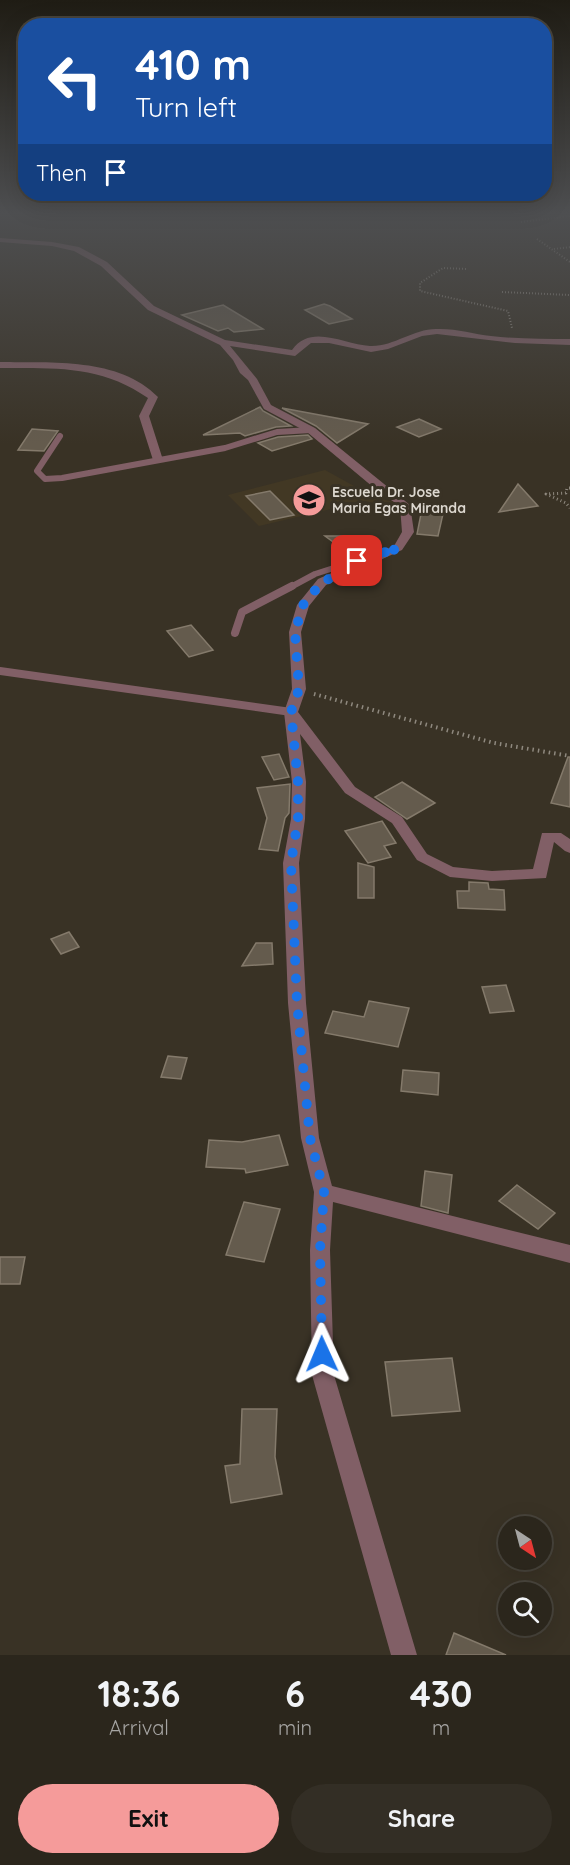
<!DOCTYPE html>
<style>
body{margin:0;font-family:Quicksand,sans-serif;background:#332e25;color:#f1f3f6;height:100vh;display:flex;flex-direction:column;font-size:22px;white-space:nowrap}
*{box-sizing:border-box;margin:0}
p{font-size:20px;color:#a6a5a3}
.icon{flex:none;width:33px;height:33px;fill:none;stroke:currentColor;stroke-width:2;stroke-linecap:round;stroke-linejoin:round}
.map{position:relative;height:1655px;overflow:hidden}
.details{display:flex;flex-direction:column;background:#2b261c;flex:1}
.details>*{flex:none}
.guide{position:absolute;left:18px;top:18px;width:534px;height:183px;border-radius:24px;box-shadow:0 6px 24px #0002,0 0 0 2px #47433b;background:#1a4fa0;color:#fff;overflow:hidden}
.needle{width:39px;rotate:144deg}
.fabs{position:absolute;left:498px;top:1516px;display:grid;gap:12px}
.fabs a{display:grid;place-items:center;width:54px;height:54px;border-radius:50%;background:#2b261c;box-shadow:0 6px 24px #0002,0 0 0 2px #47433b;font-size:30px}
.pin{position:absolute;display:grid;place-items:center;width:51px;height:51px;color:#fff;margin:-26px;border-radius:12px;box-shadow:0 3px 9px #0006}
.me{position:absolute;width:66px;margin:-33px;rotate:359deg;stroke-linejoin:round;filter:drop-shadow(0 0 4px #0008)}
.turn{display:flex;align-items:center;gap:21px;height:126px;padding:0 18px;font-size:27px}
.turn .icon{width:78px;height:78px;stroke-width:2.5}
.turn b{display:block;font-size:42px;line-height:51px}
.then{display:flex;align-items:center;height:57px;padding:0 18px;background:#0003;gap:12px;font-size:22px}
.eta{display:flex;justify-content:space-evenly;align-items:center;height:102px;text-align:center}
.eta b{font-size:36px;font-weight:700;line-height:42px}
.action{display:flex;gap:12px;margin-top:auto;padding:12px 18px}
.action a{flex:1;height:69px;border-radius:36px;background:#f59b9a;color:#111;font-size:24px;font-weight:700;line-height:69px;text-align:center}
.action a+a{background:#332e25;color:#f1f3f6}
.map>svg:first-child{display:block}
</style>
<div class="map">
<svg width="570" height="1655" viewBox="0 0 570 1655">
<rect width="100%" height="100%" fill="#393225"/>
<path fill="#423824" d="M325 470 376 498 395 502 398 509 365 501 259 526 228 495Z"/>
<g fill="#645b4d" stroke="#847a6b" stroke-width="1.5">
<path d="M324 304 330 306 352 319 329 324 305 310Z"/>
<path d="M223 305 263 329 234 332 228 328 218 331 182 315Z"/>
<path d="M260 407 263 411 291 426 276 427 245 436 240 433 203 435Z"/>
<path d="M282 408 368 424 337 443 316 426Z"/>
<path d="M419 419 441 429 419 437 397 427Z"/>
<path d="M32 429 58 431 44 451 18 450Z"/>
<path d="M308 435 312 439 272 451 258 443 278 437Z"/>
<path d="M518 484 538 506 499 512Z"/>
<path d="M270 491 294 515 270 520 246 496Z"/>
<path d="M445 505 438 536 417 534 422 509Z"/>
<path d="M325 536H351L370 550 351 555Z"/>
<path d="M191 625 213 650 189 657 167 631Z"/>
<path d="M279 754 289 777 274 780 262 757Z"/>
<path d="M568 757H570V807L551 803Z"/>
<path d="M402 782 435 803 407 819 375 797Z"/>
<path d="M290 784 289 813 285 818 278 851 259 849 267 818 257 788Z"/>
<path d="M382 821 396 843 384 846 391 857 368 863 345 831Z"/>
<path d="M358 863 374 867V898H358Z"/>
<path d="M469 882 488 883 489 889 504 890 505 910 458 908 457 891H469Z"/>
<path d="M69 932 79 947 61 954 51 939Z"/>
<path d="M256 943H272L273 964 242 966Z"/>
<path d="M506 985 514 1011 490 1013 482 987Z"/>
<path d="M369 1001 409 1008 398 1047 325 1033 333 1011 364 1017Z"/>
<path d="M168 1056 187 1058 181 1079 161 1077Z"/>
<path d="M403 1070 439 1073 438 1095 401 1091Z"/>
<path d="M279 1135 288 1165 246 1173 245 1169 206 1167 209 1140 242 1142Z"/>
<path d="M425 1171 452 1175 448 1213 421 1206Z"/>
<path d="M517 1185 555 1213 538 1229 499 1201Z"/>
<path d="M244 1202 280 1209 264 1262 226 1255Z"/>
<path d="M0 1257H25L20 1284H0Z"/>
<path d="M452 1358 460 1411 392 1416 385 1362Z"/>
<path d="M242 1409H277L275 1457 282 1494 231 1503 225 1466 240 1464Z"/>
<path d="M454 1633 506 1655H446Z"/>
</g>
<g fill="none" stroke-linecap="round" stroke-linejoin="round">
<g stroke="#8f897f" stroke-width="2" stroke-dasharray="1 2" stroke-linecap="butt">
<path d="M521 222 570 216"/>
<path d="M537 239 570 262"/>
<path d="M554 249 570 247"/>
<path d="M466 269 443 268 420 283V291L508 311 512 328"/>
<path d="M502 292 570 295"/>
</g>
<path stroke="#8f897f" stroke-width="3" stroke-dasharray="1 3" stroke-linecap="butt" d="M570 488H567L566 493 546 494 566 503 570 508"/>
<path stroke="#8f897f" stroke-width="4" stroke-dasharray="1.5 4" stroke-linecap="butt" d="M314 694 494 743 570 756"/>
<g stroke="#815f66" stroke-width="6">
<path d="M60 436 37 471 45 479 62 478 225 448 277 432 311 430"/>
<path d="M289 588 315 574 377 554"/>
</g>
<g stroke="#815f66" stroke-width="8">
<path d="M235 633 242 612 292 586"/>
<path d="M0 671 291 712"/>
</g>
<g fill="#815f66" fill-rule="evenodd">
<path d="M0 238 52 242 79 247 107 262 154 306 225 340 292 350C311 323 345 345 370 346 393 347 413 329 436 329 455 328 473 334 491 336 518 339 544 339 570 339V345L515 343 437 334 422 336 388 349 371 352 329 343H311L295 356 230 346 257 379 271 405 315 428 410 505 414 532 402 550 326 585 309 606 301 632 306 689 298 712 355 787 402 817 427 854 453 867 492 871 533 869 542 833H561L570 839V853L565 851 554 842 546 878 492 881 450 877 417 860 392 823 345 793 300 734 306 782 305 819 299 863 306 1003 319 1138 332 1186 570 1245V1263L333 1202 330 1250 334 1375 417 1655H391L312 1375 310 1250 314 1192 301 1138 288 1003 283 863 291 819 292 782 284 712 292 689 289 632 297 605 318 579 394 546 402 532 400 506 379 492 307 432 264 409 248 380 240 373 233 360 220 345 148 310 101 266 74 251 52 246 0 242Z"/>
<path d="M0 362C51 363 119 357 158 397L149 416 163 460 158 463 153 460 139 416 148 398C101 365 54 368 0 368Z"/>
</g>
</g>
<linearGradient id="sky" x2="0" y2="1"><stop stop-color="#1f1c14"/><stop offset="0.48" stop-color="#4e4f51"/><stop offset="1" stop-color="#4e4f51" stop-opacity="0"/></linearGradient>
<rect width="570" height="444" fill="url(#sky)"/>
<g fill="none" stroke-linecap="round" stroke-linejoin="round">
<path stroke="#1a73e8" stroke-width="10" stroke-dasharray="0 18" d="M322 1354 320 1250 324 1192 310 1138 297 1003 291 863 298 819V782L291 712 299 689 295 632 303 605 322 582 398 548 357 561"/>
</g>
<defs>
<symbol id="school-disc" viewBox="-11 -11 22 22"><circle r="9.5" fill="#f59b9a" stroke="#393225"/><path d="M0-5L7-2L0 1L-7-2ZM-4 1L0 2.5L4 1V4Q0 6-4 4Z" fill="#111"/></symbol>
</defs>
<g fill-rule="evenodd">
<use href="#school-disc" x="290" y="481" width="38" height="38"/>
</g>
<g text-anchor="middle" stroke-width="6" stroke-linejoin="round" paint-order="stroke">
<g font-size="14" font-weight="bold" fill="#dcd7cf" stroke="#393225" text-anchor="start">
<text x="332" y="497">Escuela Dr. Jose<tspan x="332" dy="16">Maria Egas Miranda</tspan></text>
</g>
</g>
</svg>
<div class="fabs">
<a><svg class="needle" viewBox="-14 -14 28 28"><path d="M0-13l5 13h-10z" fill="#e53935"/><path d="M0 13l5-13h-10z" fill="#a6a5a3"/></svg></a>
<a><svg class="icon" aria-label="search" viewBox="0 0 24 24"><circle cx="10" cy="10" r="6"/><path d="M15 15l6 6"/></svg></a>
</div>
<div class="pin" style="left:357px;top:561px;background:#d93025"><svg class="icon" aria-label="arrive" viewBox="0 0 24 24"><path d="M6 21V4h12l-3 4 3 4H6"/></svg></div>
<svg class="me" style="left:322px;top:1354px" viewBox="-20 -20 40 40"><path d="M0-17L14 15 0 8-14 15z" fill="#1a73e8" stroke="#fff" stroke-width="4"/></svg>
<div class="guide">
<div class="turn"><svg class="icon" aria-label="left" viewBox="0 0 24 24"><path d="M17 20v-9H6M10 6l-5 5 5 5"/></svg><div><b>410 m</b>Turn left</div></div>
<div class="then">Then<svg class="icon" aria-label="arrive" viewBox="0 0 24 24"><path d="M6 21V4h12l-3 4 3 4H6"/></svg></div>
</div>
</div>
<section class="details">
<div class="eta">
<div><b>18:36</b><p>Arrival</p></div>
<div><b>6</b><p>min</p></div>
<div><b>430</b><p>m</p></div>
</div>
<div class="action"><a>Exit</a><a>Share</a></div>
</section>
